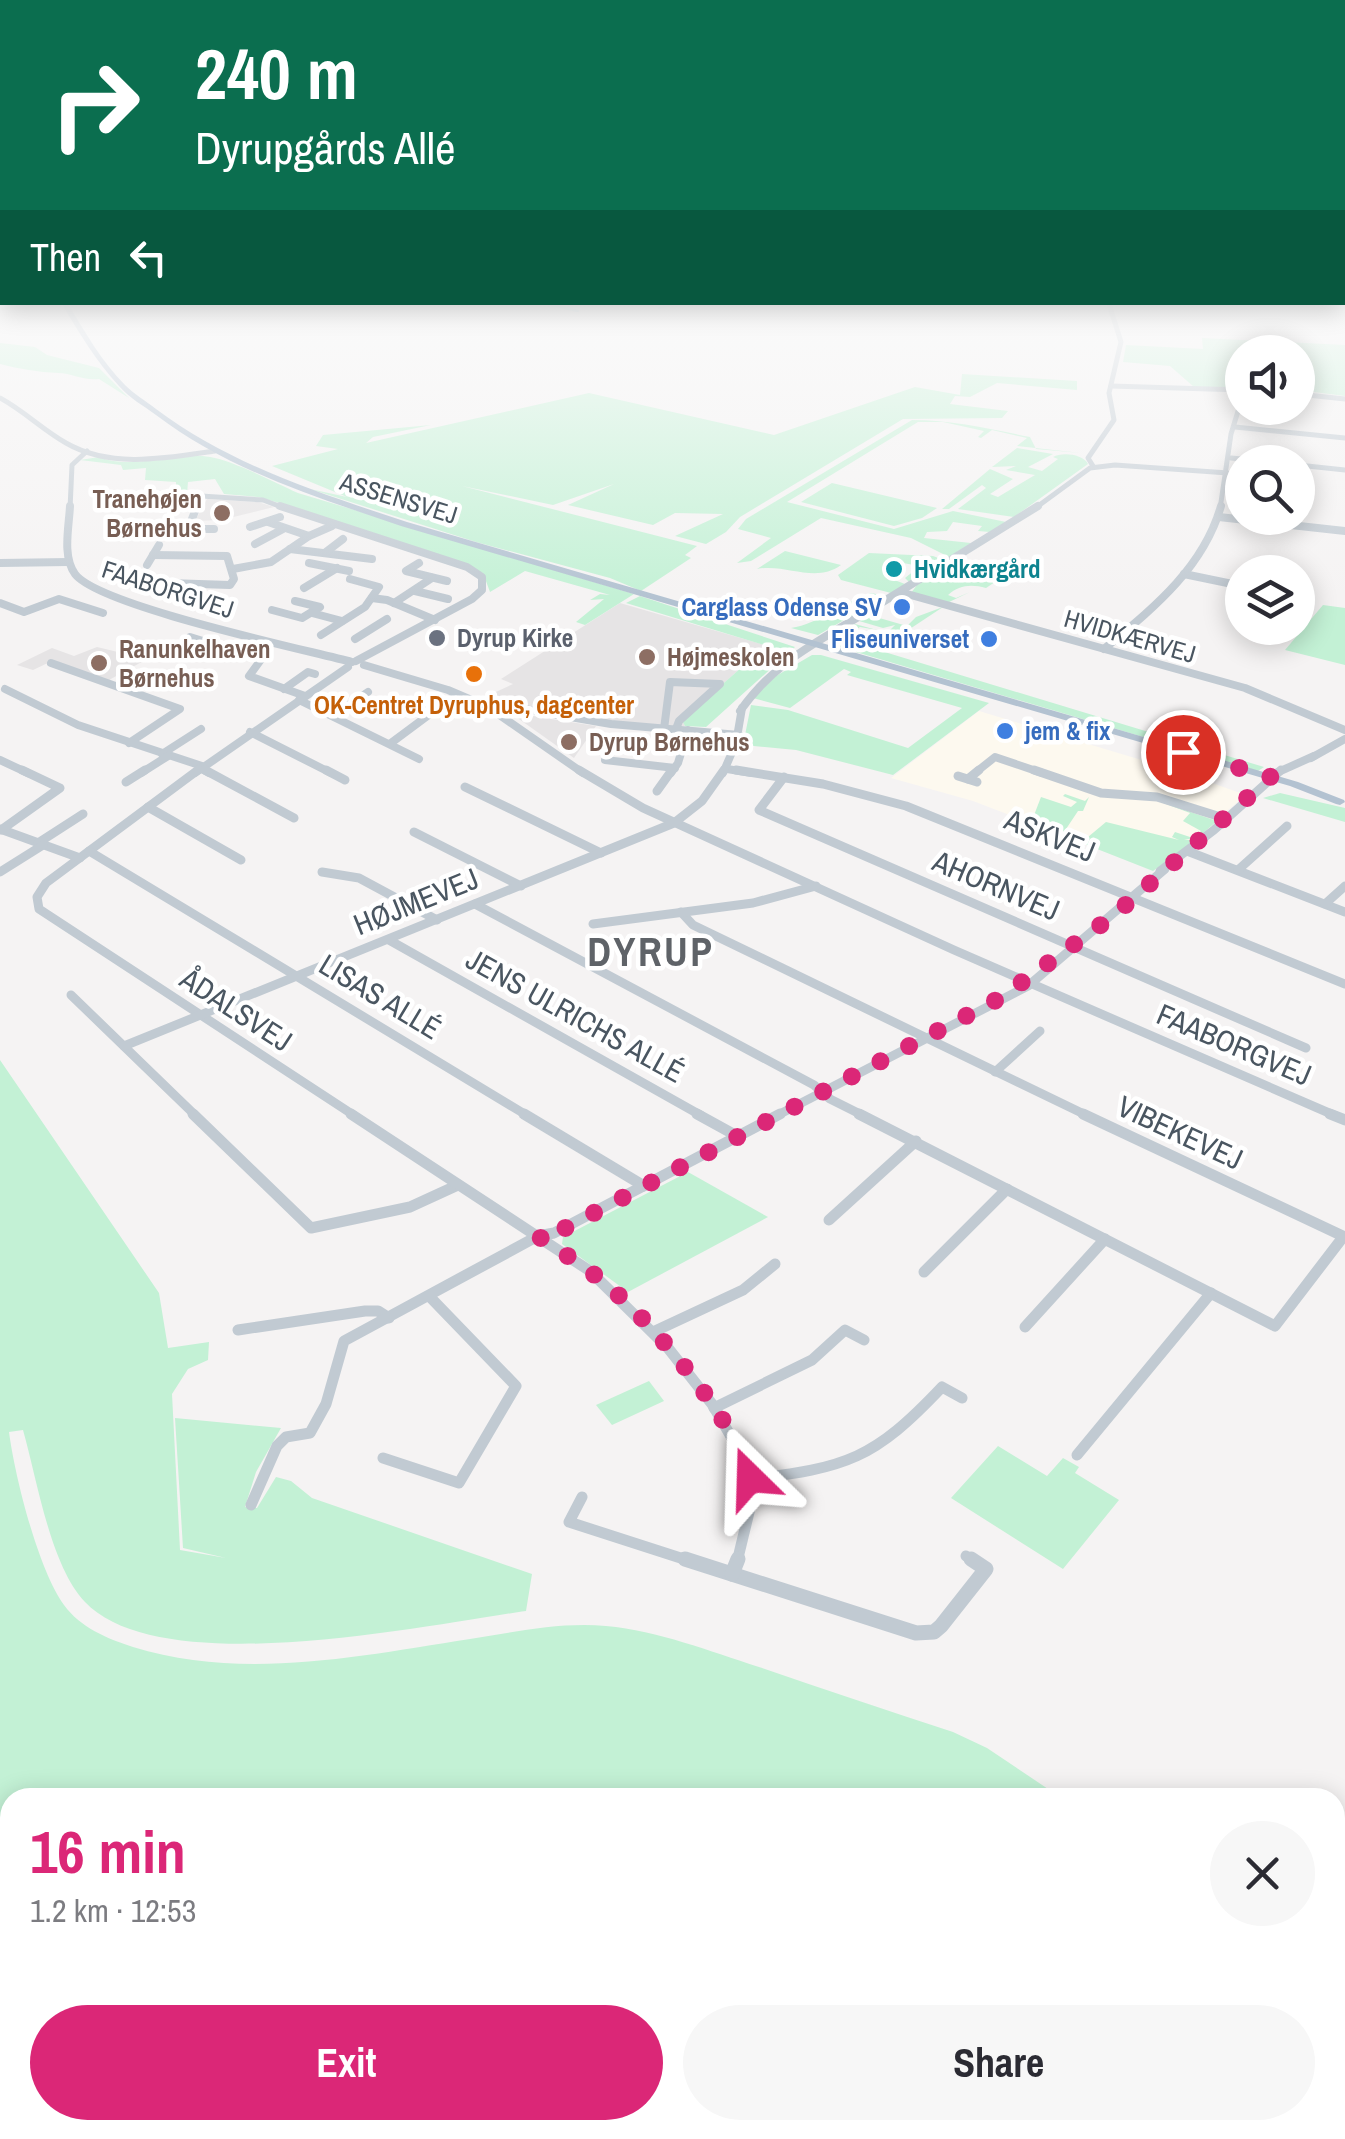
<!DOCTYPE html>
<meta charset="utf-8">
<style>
body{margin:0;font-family:"Archivo Narrow",sans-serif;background:#f7f7f7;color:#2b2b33;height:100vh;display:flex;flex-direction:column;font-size:38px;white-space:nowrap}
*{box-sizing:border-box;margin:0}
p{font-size:32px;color:#7c7c81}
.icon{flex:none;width:55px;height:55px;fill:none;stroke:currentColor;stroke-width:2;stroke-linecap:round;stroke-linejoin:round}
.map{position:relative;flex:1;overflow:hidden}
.side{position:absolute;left:0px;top:1788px;width:1345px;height:352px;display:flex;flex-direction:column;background:#fff;border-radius:30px 30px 0 0;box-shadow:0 5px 25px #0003}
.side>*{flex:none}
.hud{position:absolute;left:0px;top:0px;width:1345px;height:305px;box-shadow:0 5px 25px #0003;background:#0b6e4f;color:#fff;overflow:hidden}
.tools{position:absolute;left:1225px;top:335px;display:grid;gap:20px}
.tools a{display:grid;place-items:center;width:90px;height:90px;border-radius:50%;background:#fff;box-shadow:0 5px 25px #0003;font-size:50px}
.pin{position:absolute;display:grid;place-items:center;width:85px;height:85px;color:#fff;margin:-42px;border:5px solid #fff;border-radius:50%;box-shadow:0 2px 10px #0007}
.me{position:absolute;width:110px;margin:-55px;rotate:338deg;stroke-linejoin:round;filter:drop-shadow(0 0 8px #0008)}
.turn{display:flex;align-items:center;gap:35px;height:210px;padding:0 30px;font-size:45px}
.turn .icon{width:130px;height:130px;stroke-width:2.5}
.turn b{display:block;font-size:70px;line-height:85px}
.then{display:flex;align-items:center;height:95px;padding:0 30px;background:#0003;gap:20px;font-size:38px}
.round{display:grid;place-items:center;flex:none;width:105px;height:105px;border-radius:52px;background:#f7f7f7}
.summary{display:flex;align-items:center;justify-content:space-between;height:170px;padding:0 30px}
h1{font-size:60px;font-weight:700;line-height:75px;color:#db2777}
.primary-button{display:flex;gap:20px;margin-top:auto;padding:20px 30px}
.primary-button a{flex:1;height:115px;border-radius:60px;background:#db2777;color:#fff;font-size:40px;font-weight:700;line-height:115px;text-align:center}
.primary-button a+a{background:#f7f7f7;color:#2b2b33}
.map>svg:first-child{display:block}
</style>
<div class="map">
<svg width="1345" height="2139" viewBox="0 0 1345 2139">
<rect width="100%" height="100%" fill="#f5f3f3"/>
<path fill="#fdf9ef" d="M979 711 1178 771 1246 795 1189 842 1082 843 973 801 891 778Z"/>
<g fill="#e6e4e5">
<path d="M207 499 258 502 274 507 221 520 195 521Z"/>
<path d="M620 603 772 647 743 666 683 720 685 726 629 725 517 705 487 696 513 684 501 679Z"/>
<path d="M97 647 147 659 109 680 52 661 33 670 17 665 52 648 74 656Z"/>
<path d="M505 709 538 717 596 726 574 758Z"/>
</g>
<g fill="#c3f1d5">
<path d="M1202 338 1345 345V396L1298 390V352H1242V388L1194 387 1170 366 1123 362 1126 345 1203 349Z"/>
<path d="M0 343 35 347 47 355 99 368 129 398 99 379C83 381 72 373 58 373 38 372 20 369 0 364Z"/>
<path d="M962 374 1077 381V390L997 383 970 397 955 396 950 404 1008 411 1002 418 903 419 740 517 726 532 706 544 675 536 723 514 675 513 653 525 568 505 614 484 553 505 462 486 697 546 685 555 691 558 641 591 610 578 476 542 310 489 347 497 272 466 338 449 316 446 323 435 431 425 373 437 366 443 589 393 774 435 915 387 960 395Z"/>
<path d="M912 420C953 420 990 429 1030 437L1036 449 1081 453 1017 446 1027 438 992 430 981 438 978 437 984 431 943 422H918L787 502 894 529 953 511 1006 522 990 532 978 531 982 526 953 522 947 531 927 532 924 538 971 543 949 557 911 538 821 518 751 561 737 563 771 538 738 529 746 519Z"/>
<path d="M1017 448 1053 454 1028 467 1042 471 1058 459 1053 457C1062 452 1083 454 1088 464L1014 517 958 509 986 488 982 485 949 509H942L990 469 1013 479 990 494 998 497 1035 475 1006 470 1016 466 992 467Z"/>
<path d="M99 457C133 471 175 451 210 457 234 461 274 482 298 493L634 594 585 625 576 622 604 599 590 600 600 594 610 595 525 571 490 592 483 573 283 504 258 497 224 494 215 479 188 482 187 494 176 493V482L145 480 146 468 123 470 121 465 80 460Z"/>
<path d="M832 483 937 508 922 518 894 526 801 502Z"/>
<path d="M785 551 841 565C815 584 786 563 757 569Z"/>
<path d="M869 553 933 556 944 560 909 582 905 578 920 566 897 562 889 565V572L904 574 884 576 905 584 891 593 841 580 838 575Z"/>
<path d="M953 565 966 568 960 573 995 582 986 588C971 584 959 585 948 595L956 598 970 592 947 603 911 593 917 585Z"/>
<path d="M871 593 886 596 818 635 791 628C819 624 843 602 871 593Z"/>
<path d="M640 596 795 647 706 727 685 726 682 720 742 667 771 647 626 603Z"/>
<path d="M1323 605 1345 608V665L1285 650Z"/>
<path d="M943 607 878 650 1264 767 1258 771 829 644 831 639 855 624 877 630 860 627 847 635 862 640 859 642 879 646 894 632 890 630 895 625 883 628 859 621 869 615 907 626 916 617Z"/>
<path d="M812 655H821L989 703 893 775 796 750 743 745 751 705 788 710 908 748 962 708 847 675 851 672 844 669 790 708 753 698 776 676Z"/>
<path d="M1280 793 1345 808V822L1263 798Z"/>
<path d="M1065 794 1085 801 1089 797 1083 811H1078L1064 832 1086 837 1082 842 1106 822 1179 840 1172 837 1175 832 1193 838 1201 831 1183 821 1190 813 1158 801 1217 821 1196 839H1184L1194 841 1153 871 1031 823 1041 797 1071 807 1077 802 1063 796Z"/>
<path d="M0 1060 159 1293 168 1348 209 1342 208 1360 188 1369 172 1394 180 1550 226 1558 183 1548 175 1418 281 1428 256 1472 245 1507 257 1508 276 1477 291 1481 312 1498 532 1574 526 1611C426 1625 161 1682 85 1602 50 1565 37 1479 23 1430L9 1432C15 1477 38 1569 64 1605 81 1628 106 1638 133 1647 242 1681 360 1656 470 1639 515 1632 560 1622 606 1626 659 1631 709 1651 759 1667 823 1689 888 1711 953 1732L987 1748 1060 1797 10 1798V2130H1335V1983L1345 1989V2139H0Z"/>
<path d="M688 1172 768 1217 628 1292 562 1244 563 1237Z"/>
<path d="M649 1381 664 1401 612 1425 596 1405Z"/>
<path d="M998 1446 1047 1476 1063 1458 1079 1467 1075 1473 1119 1500 1063 1569 951 1498Z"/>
</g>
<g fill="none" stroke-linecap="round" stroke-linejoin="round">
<g stroke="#90daee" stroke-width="2.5">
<path d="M548 304 578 311"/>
<path d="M802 304 816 306"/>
<path d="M659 308 672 304"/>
</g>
<path stroke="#90daee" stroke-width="4" d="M362 2130 367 2139"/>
<g stroke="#c1cad2" stroke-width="5">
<path d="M0 308 11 306"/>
<path d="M1111 386 1242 390"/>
<path d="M1298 394 1345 399"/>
<path d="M0 398C24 411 43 430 66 443 111 469 167 458 215 451"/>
<path d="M1235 427 1345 438"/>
<path d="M1231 458 1274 462"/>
<path d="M1298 465 1345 470"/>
<path d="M1093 466 1088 458 1114 420 1109 393 1121 342 1109 304"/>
<path d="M99 507 198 505"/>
<path d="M70 509 72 465 87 451"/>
<path d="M196 509 201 496 263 500 287 509"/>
<path d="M1034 509 1090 468 1115 465 1228 473"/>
<path d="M1220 509 1231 434 1242 398"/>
</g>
<g stroke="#c1cad2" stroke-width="8">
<path d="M70 506C69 527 62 556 75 574 99 606 303 649 352 662"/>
<path d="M280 506 467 567 482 577V590L472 599 356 661"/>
<path d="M99 507 145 506"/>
<path d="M1219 517 1345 531"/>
<path d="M268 522 309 536"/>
<path d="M250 527 280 517"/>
<path d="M188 529H214"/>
<path d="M187 532 197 506"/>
<path d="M255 544 283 529"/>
<path d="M290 549 372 559"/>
<path d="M326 552 343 539"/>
<path d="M0 563 68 562"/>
<path d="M309 563 349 571"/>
<path d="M419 563 406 571 447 581"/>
<path d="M147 565 159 545"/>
<path d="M233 569 271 562 309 536 332 526"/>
<path d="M1184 574 1242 586"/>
<path d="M137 582 230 585 234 579 227 556 153 555"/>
<path d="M304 588 337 568"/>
<path d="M415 591 448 599"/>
<path d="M900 592 1245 688 1345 730"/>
<path d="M372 598 387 600 435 620"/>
<path d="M0 603 24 612 59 599 103 613"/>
<path d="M394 603 432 578"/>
<path d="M272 610 302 618 320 607 295 601"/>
<path d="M312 613 342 621"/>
<path d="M321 635 365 607 379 587 350 579"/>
<path d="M190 637 257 658 260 661 249 676 305 696"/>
<path d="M355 639 387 619"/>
<path d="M1104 649C1152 609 1203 569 1221 506"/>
<path d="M51 663 180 709 129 743"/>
<path d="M364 665 448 690 488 707 583 773"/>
<path d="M5 689 78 725 202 766"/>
<path d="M284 689 308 672 315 674"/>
<path d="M299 700 419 759"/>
<path d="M512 707 611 724 739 735"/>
<path d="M740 711C777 659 820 641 873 608 928 574 983 540 1038 506"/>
<path d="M333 716 368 692"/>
<path d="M664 729 670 682 720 684 679 721 676 729"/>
<path d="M250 732 331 773"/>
<path d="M391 743 430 714"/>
<path d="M162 754 201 729"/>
<path d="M1311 758 1345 739"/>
<path d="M0 760 28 773"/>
<path d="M605 760 675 768"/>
<path d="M200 768 209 773"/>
<path d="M727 769 752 773"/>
<path d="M141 773 168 756"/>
<path d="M195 773 348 667"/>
<path d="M671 773 678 763 688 730"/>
<path d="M723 773 736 743 742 708"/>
<path d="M975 773 995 757 1042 773"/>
<path d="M1276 773 1314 756"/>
</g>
<g stroke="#c1cad2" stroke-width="9">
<path d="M198 770 46 883 37 897 39 909 355 1116"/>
<path d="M205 770 294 818"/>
<path d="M326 770 345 780"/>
<path d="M579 770 643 808 954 950 1336 1116"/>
<path d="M736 770 823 784 906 806 1345 984"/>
<path d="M1034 770 1101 793 1157 797 1227 819"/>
<path d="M958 776 977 782"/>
<path d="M784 777 759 810 1306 1048"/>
<path d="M968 779 979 770"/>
<path d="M126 782 145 770"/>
<path d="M465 787 601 853"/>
<path d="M657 791 672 770"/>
<path d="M148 807 241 860"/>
<path d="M0 829 80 858"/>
<path d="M1 830 60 788 22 770"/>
<path d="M414 832 521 886"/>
<path d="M38 843 83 814"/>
<path d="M89 851 528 1116"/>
<path d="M1187 851 1345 912"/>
<path d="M1238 870 1287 826"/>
<path d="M1160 871 1214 830 1281 770"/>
<path d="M0 872 43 845"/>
<path d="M322 872 359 878 437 920"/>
<path d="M475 904 814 1085 830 1099 864 1116"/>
<path d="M1325 904 1345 886"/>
<path d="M681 912 693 925 1088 1116"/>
<path d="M593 924 753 903 816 886"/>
<path d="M389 940 702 1116"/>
<path d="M71 995 196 1116"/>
<path d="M124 1046 674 823 702 801 724 770"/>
<path d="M995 1072 1040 1031"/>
<path d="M776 1116 1028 986 1165 869"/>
</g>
<g stroke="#c1cad2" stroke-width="11">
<path d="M193 1114 311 1228 410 1207 458 1185"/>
<path d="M351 1114 590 1271 668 1348 712 1404 743 1457 750 1479 751 1504 737 1562"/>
<path d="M524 1114 644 1186"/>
<path d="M697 1114 737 1136"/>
<path d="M859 1114 1275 1326 1343 1237"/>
<path d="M1083 1114 1345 1237"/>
<path d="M1330 1114 1345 1120"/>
<path d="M829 1220 916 1141"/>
<path d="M924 1272 1007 1189"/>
<path d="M1025 1327 1105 1239"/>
<path d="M238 1330 365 1311H378L389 1318"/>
<path d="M653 1332 743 1290 775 1264"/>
<path d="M714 1408 812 1360 845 1330 864 1340"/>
<path d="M1077 1455 1211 1293"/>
<path d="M383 1458 459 1483 516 1386 430 1297"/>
<path d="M750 1479C847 1468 874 1459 942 1387L962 1398"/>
<path d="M582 1497 569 1522 693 1562"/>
<path d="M251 1505 277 1446 286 1437 310 1433 326 1404 344 1341 538 1236 554 1233 780 1114"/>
<path d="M966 1556 975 1562"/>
</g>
<g stroke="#c1cad2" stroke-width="15">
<path d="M685 1559 916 1633 934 1632 941 1626 986 1569 971 1559"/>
<path d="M732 1574 738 1559"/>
</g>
<path fill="#b3c2d1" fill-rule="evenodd" d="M62 304H68C85 332 102 362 125 385 134 394 146 401 156 409 231 465 319 493 407 522L1298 782 1344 800 1345 802 1340 805 1336 804 1290 786 401 526C316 497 228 470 156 415 144 406 129 398 119 386 96 361 79 333 62 304Z"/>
</g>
<linearGradient id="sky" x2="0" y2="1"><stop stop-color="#85c3ea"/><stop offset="0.5" stop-color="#fafafa"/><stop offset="1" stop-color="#fafafa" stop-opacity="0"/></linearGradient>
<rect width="1345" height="603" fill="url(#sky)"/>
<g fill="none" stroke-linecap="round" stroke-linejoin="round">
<path stroke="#db2777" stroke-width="18" stroke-dasharray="0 32.4" d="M750 1478C735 1419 650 1319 602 1281 582 1264 559 1251 538 1236L554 1234 1000 998 1113 916 1271 777 1183 752"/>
</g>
<g fill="#8d6e63" stroke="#fff" stroke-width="4">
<circle cx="222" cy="513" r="10"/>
<circle cx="647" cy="657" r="10"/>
<circle cx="99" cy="663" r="10"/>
<circle cx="569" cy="742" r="10"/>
</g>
<circle fill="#0f9aa8" stroke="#fff" stroke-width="4" cx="894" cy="569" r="10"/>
<g fill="#3f7fe0" stroke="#fff" stroke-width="4">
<circle cx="902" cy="607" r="10"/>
<circle cx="989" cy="639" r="10"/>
<circle cx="1005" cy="731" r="10"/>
</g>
<circle fill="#6b7280" stroke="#fff" stroke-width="4" cx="437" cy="638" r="10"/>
<circle fill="#e8710a" stroke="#fff" stroke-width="4" cx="474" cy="674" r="10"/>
<g text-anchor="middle" stroke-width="9" stroke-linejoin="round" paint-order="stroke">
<g font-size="25" fill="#4a5661" stroke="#fff">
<text transform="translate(399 498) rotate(17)" y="9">ASSENSVEJ</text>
<text transform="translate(168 589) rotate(18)" y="9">FAABORGVEJ</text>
<text transform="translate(1130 636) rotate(16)" y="9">HVIDKÆRVEJ</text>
</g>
<g font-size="25" font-weight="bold" fill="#785e54" stroke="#fff" text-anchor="start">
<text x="202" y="508" text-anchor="end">Tranehøjen<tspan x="202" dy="29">Børnehus</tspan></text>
<text x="119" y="658">Ranunkelhaven<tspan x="119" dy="29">Børnehus</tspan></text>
<text x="667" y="666">Højmeskolen</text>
<text x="589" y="751">Dyrup Børnehus</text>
</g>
<g font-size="25" font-weight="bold" fill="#0d838f" stroke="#fff" text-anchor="start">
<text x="914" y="578">Hvidkærgård</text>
</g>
<g font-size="25" font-weight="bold" fill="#366cbe" stroke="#fff" text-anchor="end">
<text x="882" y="616">Carglass Odense SV</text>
<text x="969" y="648">Fliseuniverset</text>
<text x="1025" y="740" text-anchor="start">jem &amp; fix</text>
</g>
<g font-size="25" font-weight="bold" fill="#5b616d" stroke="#fff" text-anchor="start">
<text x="457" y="647">Dyrup Kirke</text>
</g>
<g font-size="25" font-weight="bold" fill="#c56008" stroke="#fff">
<text x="474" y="714">OK-Centret Dyruphus, dagcenter</text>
</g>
<g font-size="30" fill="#4a5661" stroke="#fff">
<text transform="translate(1050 836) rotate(22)" y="10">ASKVEJ</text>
<text transform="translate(996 886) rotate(23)" y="10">AHORNVEJ</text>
<text transform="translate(416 902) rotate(-22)" y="10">HØJMEVEJ</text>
<text transform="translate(380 997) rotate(31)" y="10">LISAS ALLÉ</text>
<text transform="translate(236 1010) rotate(33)" y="10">ÅDALSVEJ</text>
<text transform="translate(575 1016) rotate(29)" y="10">JENS ULRICHS ALLÉ</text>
<text transform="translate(1234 1045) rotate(23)" y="10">FAABORGVEJ</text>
<text transform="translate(1180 1133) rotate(25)" y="10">VIBEKEVEJ</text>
</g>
<g font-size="40" font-weight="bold" letter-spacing="2.5" fill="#5f6368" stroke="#fff">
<text x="651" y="966">DYRUP</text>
</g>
</g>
</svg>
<div class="tools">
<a><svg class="icon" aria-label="sound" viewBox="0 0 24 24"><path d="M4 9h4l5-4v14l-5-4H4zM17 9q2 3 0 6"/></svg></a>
<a><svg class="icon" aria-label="search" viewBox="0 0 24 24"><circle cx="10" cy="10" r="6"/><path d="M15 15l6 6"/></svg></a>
<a><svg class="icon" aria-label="layers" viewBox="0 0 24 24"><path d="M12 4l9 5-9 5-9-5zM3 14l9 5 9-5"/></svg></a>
</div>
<div class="pin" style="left:1183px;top:752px;background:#d93025"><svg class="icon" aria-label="arrive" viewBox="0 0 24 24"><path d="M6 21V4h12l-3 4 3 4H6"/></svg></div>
<svg class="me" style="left:750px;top:1478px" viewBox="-20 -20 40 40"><path d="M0-17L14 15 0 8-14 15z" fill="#db2777" stroke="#fff" stroke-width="4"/></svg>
<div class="hud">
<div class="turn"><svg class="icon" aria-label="right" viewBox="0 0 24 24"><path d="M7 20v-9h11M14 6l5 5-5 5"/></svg><div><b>240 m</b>Dyrupgårds Allé</div></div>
<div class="then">Then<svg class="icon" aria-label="left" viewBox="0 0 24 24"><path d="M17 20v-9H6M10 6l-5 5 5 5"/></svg></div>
</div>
<section class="side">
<div class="summary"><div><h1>16 min</h1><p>1.2 km · 12:53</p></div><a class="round"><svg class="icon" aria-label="close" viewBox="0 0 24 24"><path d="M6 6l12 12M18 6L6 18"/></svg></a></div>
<div class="primary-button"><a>Exit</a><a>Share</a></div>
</section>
</div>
